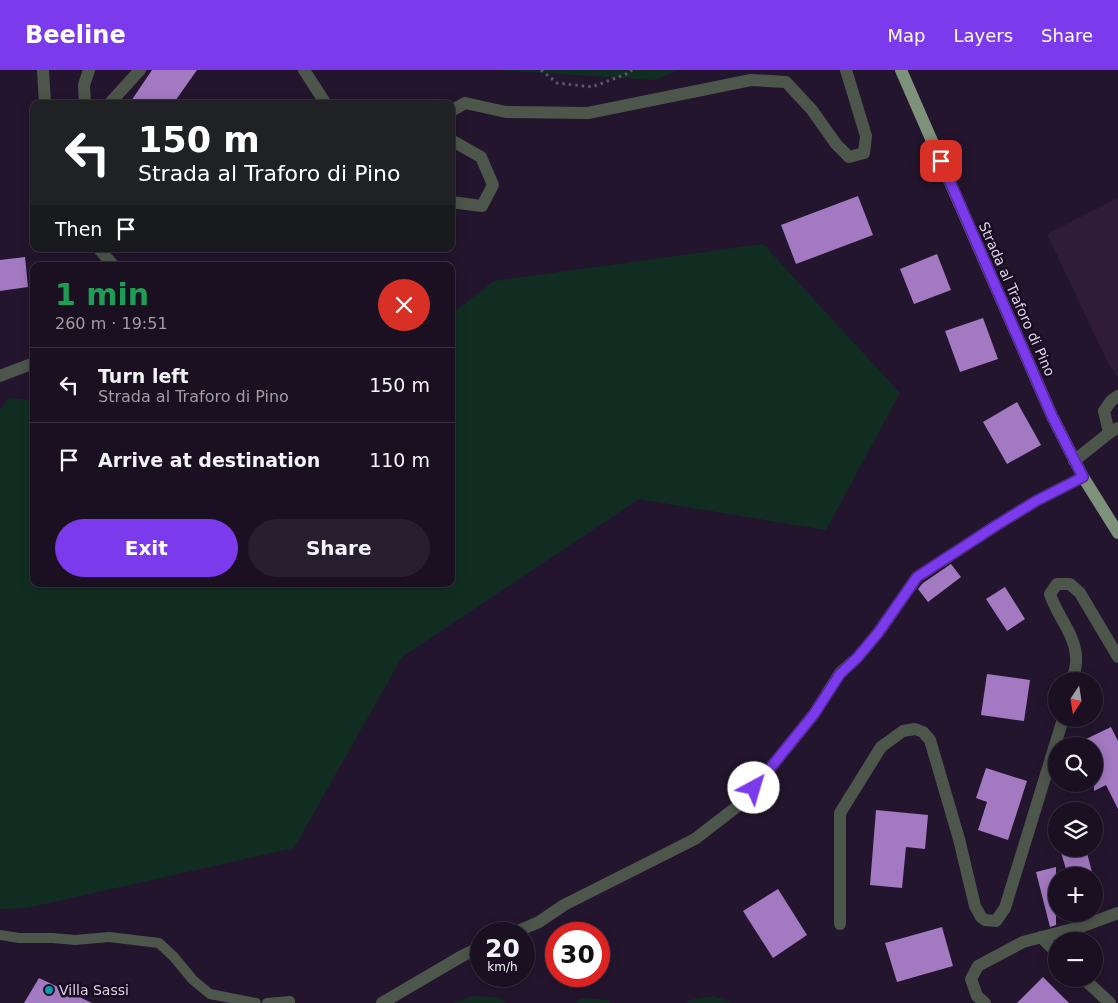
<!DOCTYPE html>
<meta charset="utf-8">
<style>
body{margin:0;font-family:"DejaVu Sans",sans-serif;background:#271e2f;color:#f1f3f6;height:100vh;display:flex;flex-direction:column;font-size:19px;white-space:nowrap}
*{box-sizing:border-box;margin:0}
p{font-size:16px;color:#9f9da5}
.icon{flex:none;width:28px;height:28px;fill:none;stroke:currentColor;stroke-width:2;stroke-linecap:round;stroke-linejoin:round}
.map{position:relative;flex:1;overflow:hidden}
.panel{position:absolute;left:30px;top:192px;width:425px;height:325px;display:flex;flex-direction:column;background:#1a1022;border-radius:10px;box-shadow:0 2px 12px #0003,0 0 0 1px #383040}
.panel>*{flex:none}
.guide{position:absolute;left:30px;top:30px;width:425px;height:152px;border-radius:10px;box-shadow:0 2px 12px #0003,0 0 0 1px #383040;background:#202124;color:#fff;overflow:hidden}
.needle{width:32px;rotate:192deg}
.buttons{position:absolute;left:1048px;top:602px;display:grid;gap:10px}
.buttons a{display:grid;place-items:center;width:55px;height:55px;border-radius:50%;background:#1a1022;box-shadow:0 2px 12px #0003,0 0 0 1px #383040;font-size:25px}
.speed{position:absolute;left:470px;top:852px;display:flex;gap:10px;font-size:25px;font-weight:700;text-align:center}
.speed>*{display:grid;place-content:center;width:65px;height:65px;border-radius:50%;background:#1a1022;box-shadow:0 2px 12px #0003,0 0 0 1px #383040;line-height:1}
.speed small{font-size:12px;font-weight:400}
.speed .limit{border:8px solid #d22;background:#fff;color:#111}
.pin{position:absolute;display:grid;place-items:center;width:42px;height:42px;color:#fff;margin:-21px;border-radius:10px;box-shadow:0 2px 8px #0006}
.me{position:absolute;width:55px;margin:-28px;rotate:39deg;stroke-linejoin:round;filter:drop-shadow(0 0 4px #0008)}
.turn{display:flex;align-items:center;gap:18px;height:105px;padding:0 25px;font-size:22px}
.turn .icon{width:65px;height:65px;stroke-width:2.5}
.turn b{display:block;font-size:35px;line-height:42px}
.then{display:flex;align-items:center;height:48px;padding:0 25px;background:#0003;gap:10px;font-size:19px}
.round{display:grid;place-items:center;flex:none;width:52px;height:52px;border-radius:26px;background:#271e2f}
.overview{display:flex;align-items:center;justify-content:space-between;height:85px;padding:0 25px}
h1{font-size:30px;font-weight:700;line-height:38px;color:#1e9e55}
.primary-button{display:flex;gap:10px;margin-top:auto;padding:10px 25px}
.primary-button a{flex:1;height:58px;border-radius:30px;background:#7c3aed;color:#fff;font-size:20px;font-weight:700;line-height:58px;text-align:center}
.primary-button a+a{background:#271e2f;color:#f1f3f6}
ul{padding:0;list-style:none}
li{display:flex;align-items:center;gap:15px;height:75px;padding:0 25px;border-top:1px solid #383040}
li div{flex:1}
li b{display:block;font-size:19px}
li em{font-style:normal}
header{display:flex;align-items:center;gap:30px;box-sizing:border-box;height:70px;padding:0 25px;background:#7c3aed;color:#fff}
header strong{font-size:24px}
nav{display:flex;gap:28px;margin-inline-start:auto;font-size:18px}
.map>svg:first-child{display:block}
</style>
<header>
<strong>Beeline</strong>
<nav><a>Map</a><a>Layers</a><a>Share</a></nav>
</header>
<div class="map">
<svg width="1118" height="933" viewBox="0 0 1118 933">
<rect width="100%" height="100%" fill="#23152d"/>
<path fill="#2e1c39" d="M1118 128V305L1117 306 1109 295 1047 164Z"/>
<g fill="#112d21">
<path d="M495 0H677L656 10Z"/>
<path d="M763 174 900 323 826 460 639 429 402 587 294 778 27 838 0 839V339L9 328 34 330V514H451V244L494 211Z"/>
<path d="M473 926 499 927 505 933H452Z"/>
<path d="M715 926 731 933H687L689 930Z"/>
<path d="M582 928 609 930 610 933H575Z"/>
</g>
<g fill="#a379c1">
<path d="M152 0H197L173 34H129Z"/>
<path d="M858 126 873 165 796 194 781 155Z"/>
<path d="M937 184 951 220 914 234 900 199Z"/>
<path d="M25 187 28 217 0 221V190Z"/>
<path d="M983 248 998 289 960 302 945 261Z"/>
<path d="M1017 332 1041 375 1007 394 983 352Z"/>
<path d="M951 494 961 507 928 532 918 519 923 513Z"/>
<path d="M1005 517 1025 549 1007 561 986 529Z"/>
<path d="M987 604 1030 610 1024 651 981 645Z"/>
<path d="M1111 657 1118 671V739L1106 715 1094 721V676H1089L1086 669Z"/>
<path d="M986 698 1027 711 1008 770 978 760 987 732 976 728Z"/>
<path d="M876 740 928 745 925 779 906 777 902 818 870 815Z"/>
<path d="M1060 779H1086L1093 806H1068Z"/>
<path d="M1056 797V855L1050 857 1036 802Z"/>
<path d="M778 819 807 865 773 888 743 841Z"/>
<path d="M942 857 953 896 897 912 885 873Z"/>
<path d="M1043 907 1069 933H1017Z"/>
<path d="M39 908 92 933H24Z"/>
</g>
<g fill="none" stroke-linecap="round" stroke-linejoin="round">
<path stroke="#61556b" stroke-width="3" stroke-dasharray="2.5 4" stroke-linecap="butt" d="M541 0 557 13 592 17 629 3 632 0"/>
<g stroke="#4d564b" stroke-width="10">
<path d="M0 865 19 868H53L75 870 109 867 159 873 174 887 193 910 210 924 256 933"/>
<path d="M267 933 290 931V933"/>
</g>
<g stroke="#4d564b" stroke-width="12">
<path d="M43 0 45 34"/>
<path d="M304 0 326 34"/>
<path d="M85 34 84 15 89 0"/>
<path d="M109 34 140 0"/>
<path d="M451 41 465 33 506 42 588 43 751 10 786 12 812 40 836 74 849 87 864 83 866 66 846 0"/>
<path d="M451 70 481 87 493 115 482 136 451 132"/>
<path d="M99 179 114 196"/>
<path d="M0 306 34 293"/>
<path d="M1109 363 1104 341 1111 331 1118 326"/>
<path d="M1074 391 1109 363 1118 358"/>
<path d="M1072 611C1074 604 1077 595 1076 587 1075 564 1057 546 1050 524L1057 514H1070L1080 523 1118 587"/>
<path d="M840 854V743L881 677 903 661 915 659 923 662 930 670 959 769 975 836 981 847 985 850 996 851 1005 838 1063 649"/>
<path d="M511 864 539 852 564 835 695 769 743 732 814 644 840 603 857 588 878 563 917 507 997 455 1036 431 1083 407"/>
<path d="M1041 867 1056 882"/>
<path d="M1084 909 1110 933"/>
<path d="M382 933 462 886 481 877"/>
<path d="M985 933 977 926 971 909 978 896 1023 872 1080 857 1118 843"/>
</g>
<path stroke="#7e917a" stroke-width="12" d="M901 0 1052 346 1083 407 1118 463"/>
</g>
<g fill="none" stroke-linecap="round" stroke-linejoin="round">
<defs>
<path id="route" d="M754 718 814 644 840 604 857 588 878 563 917 507 997 455 1036 431 1083 407 1052 346 941 91"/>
</defs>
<use href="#route" stroke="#51269a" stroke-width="12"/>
<use href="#route" stroke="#7c3aed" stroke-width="9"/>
</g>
<circle fill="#0f9aa8" stroke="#190c23" stroke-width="2" cx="49" cy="920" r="5"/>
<g text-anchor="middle" stroke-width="5" stroke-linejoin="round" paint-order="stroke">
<g font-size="14" fill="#dcd3e4" stroke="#190c23">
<text transform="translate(1017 229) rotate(66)" y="5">Strada al Traforo di Pino</text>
</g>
<g font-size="14" fill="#dcd3e4" stroke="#190c23" text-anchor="start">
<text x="59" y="925">Villa Sassi</text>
</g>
</g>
</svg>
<div class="buttons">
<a><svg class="needle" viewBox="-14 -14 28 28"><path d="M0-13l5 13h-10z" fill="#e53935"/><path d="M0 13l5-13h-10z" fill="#9f9da5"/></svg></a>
<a><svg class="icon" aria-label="search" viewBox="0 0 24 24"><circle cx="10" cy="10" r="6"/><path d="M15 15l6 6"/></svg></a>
<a><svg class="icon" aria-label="layers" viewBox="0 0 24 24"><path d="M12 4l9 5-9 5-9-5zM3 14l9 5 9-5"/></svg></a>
<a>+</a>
<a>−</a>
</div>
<div class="speed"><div>20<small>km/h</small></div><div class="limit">30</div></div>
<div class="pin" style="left:941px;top:91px;background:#d93025"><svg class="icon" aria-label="arrive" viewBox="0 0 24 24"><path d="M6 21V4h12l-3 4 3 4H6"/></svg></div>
<svg class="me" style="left:754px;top:718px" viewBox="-20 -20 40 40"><circle r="19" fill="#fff"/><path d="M0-13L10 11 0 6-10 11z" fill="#7c3aed"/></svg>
<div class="guide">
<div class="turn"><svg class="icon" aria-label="left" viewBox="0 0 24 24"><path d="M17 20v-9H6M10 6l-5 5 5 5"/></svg><div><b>150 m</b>Strada al Traforo di Pino</div></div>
<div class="then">Then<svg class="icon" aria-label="arrive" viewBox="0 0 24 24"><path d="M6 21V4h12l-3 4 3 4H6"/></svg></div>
</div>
<section class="panel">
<div class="overview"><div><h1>1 min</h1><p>260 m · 19:51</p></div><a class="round" style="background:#d93025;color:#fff"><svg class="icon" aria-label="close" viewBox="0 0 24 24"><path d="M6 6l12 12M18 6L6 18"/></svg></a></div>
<ul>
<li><svg class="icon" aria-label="left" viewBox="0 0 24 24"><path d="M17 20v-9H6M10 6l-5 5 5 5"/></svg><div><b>Turn left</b><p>Strada al Traforo di Pino</p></div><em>150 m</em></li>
<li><svg class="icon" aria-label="arrive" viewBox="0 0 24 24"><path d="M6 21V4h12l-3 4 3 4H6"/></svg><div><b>Arrive at destination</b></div><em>110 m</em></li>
</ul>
<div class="primary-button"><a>Exit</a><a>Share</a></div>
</section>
</div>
